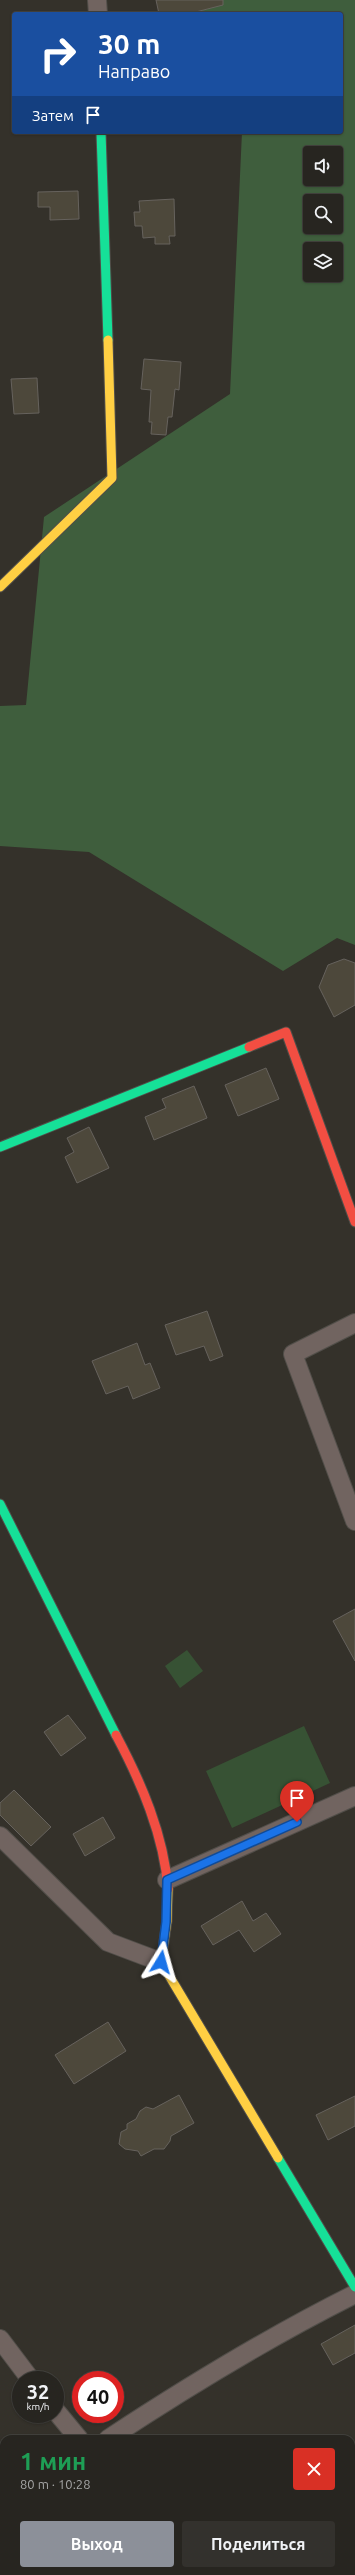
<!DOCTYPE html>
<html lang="ru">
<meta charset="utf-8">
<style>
body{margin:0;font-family:Ubuntu,sans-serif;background:#33312d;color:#f1f3f6;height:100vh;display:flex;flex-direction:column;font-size:15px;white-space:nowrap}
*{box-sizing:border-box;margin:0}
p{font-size:13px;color:#a4a5a5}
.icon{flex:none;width:22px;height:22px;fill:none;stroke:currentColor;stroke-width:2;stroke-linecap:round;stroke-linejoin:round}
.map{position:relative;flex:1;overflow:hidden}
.side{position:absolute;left:0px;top:2435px;width:355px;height:140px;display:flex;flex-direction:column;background:#272520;border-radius:12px 12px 0 0;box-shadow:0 1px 3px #0004,0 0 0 1px #43423e}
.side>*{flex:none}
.banner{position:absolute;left:12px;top:12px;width:331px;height:122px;border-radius:4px;box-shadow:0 1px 3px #0004,0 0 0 1px #43423e;background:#1a4fa0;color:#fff;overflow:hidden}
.buttons{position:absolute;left:303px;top:146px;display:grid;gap:8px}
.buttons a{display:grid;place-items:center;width:40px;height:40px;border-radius:4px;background:#272520;box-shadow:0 1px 3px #0004,0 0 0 1px #43423e;font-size:20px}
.speed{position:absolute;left:12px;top:2371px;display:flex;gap:8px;font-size:20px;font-weight:700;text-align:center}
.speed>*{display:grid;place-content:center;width:52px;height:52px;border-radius:50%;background:#272520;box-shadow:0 1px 3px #0004,0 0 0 1px #43423e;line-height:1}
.speed small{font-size:10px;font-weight:400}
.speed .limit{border:6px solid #d22;background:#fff;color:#111}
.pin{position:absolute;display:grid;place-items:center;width:34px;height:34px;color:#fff;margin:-41px -17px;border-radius:50% 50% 50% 0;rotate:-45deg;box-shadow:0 0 4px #0007}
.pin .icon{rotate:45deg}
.me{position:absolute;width:44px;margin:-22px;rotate:8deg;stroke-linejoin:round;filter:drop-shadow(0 0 3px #0008)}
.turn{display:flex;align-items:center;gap:14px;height:84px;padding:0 20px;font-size:18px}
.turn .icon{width:52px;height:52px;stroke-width:2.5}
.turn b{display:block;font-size:28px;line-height:34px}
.then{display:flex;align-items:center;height:38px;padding:0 20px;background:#0003;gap:8px;font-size:15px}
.round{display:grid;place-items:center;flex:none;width:42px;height:42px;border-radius:4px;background:#33312d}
.overview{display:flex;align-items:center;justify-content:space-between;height:68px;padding:0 20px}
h1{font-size:24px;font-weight:700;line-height:30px;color:#1e9e55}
.action{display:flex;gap:8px;margin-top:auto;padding:8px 20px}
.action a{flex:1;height:46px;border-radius:4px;background:#8c9099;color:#fff;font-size:16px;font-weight:700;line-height:46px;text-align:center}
.action a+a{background:#33312d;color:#f1f3f6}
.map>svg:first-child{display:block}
</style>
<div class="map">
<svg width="355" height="2575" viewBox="0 0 355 2575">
<rect width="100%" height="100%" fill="#34312a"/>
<g fill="#375234">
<path d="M187 1650 203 1671 180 1688 165 1666Z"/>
<path d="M304 1726 330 1783 232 1828 206 1771Z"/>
</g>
<path fill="#3f5e3d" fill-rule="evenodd" d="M181 0H355V945L337 938 283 971 89 852 0 846V706L26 705 44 517 230 394 242 132H341V14H195ZM310 153H336V179H310ZM310 201H336V227H310ZM310 249H336V275H310Z"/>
<g fill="#4d483b" stroke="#66625d">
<path d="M156 0H223V5L188 14H159Z"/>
<path d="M78 191 79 219 50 220V207H38V192Z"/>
<path d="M174 199 175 236H169L170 244H155V237L143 238 142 226H135L134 212H140L139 201Z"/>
<path d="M144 359 181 362 179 390 175 389 172 417H168L166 435 151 434 152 422H149L151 390 141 389Z"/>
<path d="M37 378 39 413 14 414 11 379Z"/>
<path d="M344 959 355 963V1005L334 1017 319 987 328 965Z"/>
<path d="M266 1068 279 1099 238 1116 225 1085Z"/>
<path d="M194 1086 207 1118 154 1140 145 1117 166 1108 162 1099Z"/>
<path d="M89 1127 109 1168 77 1183 65 1157 74 1152 67 1138Z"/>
<path d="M207 1311 223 1356 210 1361 204 1346 176 1355 165 1325Z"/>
<path d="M137 1343 145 1365 150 1363 160 1388 133 1399 128 1386 106 1394 92 1361Z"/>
<path d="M355 1609V1661L333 1621Z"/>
<path d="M68 1715 86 1738 61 1756 44 1732Z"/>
<path d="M14 1790 51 1827 31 1846 0 1815V1803Z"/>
<path d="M103 1817 115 1838 85 1856 73 1834Z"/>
<path d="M242 1901 253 1921 266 1913 281 1934 254 1952 239 1930 213 1945 201 1926Z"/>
<path d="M108 2022 126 2051 74 2084 55 2055Z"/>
<path d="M179 2095 194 2123 171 2136 170 2141 164 2149H154L141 2156 138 2151 125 2149 119 2144 121 2132 127 2129V2124L136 2119 140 2111 146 2107 153 2109Z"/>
<path d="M355 2096V2126L328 2140 316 2115Z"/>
<path d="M355 2325V2353L333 2365 321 2344Z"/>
</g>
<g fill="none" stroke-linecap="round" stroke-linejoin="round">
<defs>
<g id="street">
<path d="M97 0 98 14"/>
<path d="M355 1323 293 1354 355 1521"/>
<path d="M0 1836 108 1942 161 1962"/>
<path d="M167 1880 355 1796"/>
<path d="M0 2339 31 2380"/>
<path d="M55 2410 79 2439"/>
<path d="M108 2439C190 2385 267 2338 355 2294"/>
<path d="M102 2571 105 2575"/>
</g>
<g id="fast">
<path d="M101 132 108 340"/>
<path d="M0 1147 249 1047"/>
<path d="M0 1504 116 1735"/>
<path d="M278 2158 355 2287"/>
</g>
<g id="slow">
<path d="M0 587 112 478 108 340"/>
<path d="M168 1889 167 1921 161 1962 278 2158"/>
</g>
<g id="jam">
<path d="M249 1047 286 1032 355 1222"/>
<path d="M116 1735C141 1782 164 1835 168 1889"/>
</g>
</defs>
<use href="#street" stroke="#514e49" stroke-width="20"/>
<use href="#fast" stroke="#514e49" stroke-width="11"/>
<use href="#slow" stroke="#514e49" stroke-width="11"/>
<use href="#jam" stroke="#514e49" stroke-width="11"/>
<use href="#street" stroke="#716460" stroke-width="18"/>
<use href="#fast" stroke="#16e098" stroke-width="9"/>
<use href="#slow" stroke="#ffcf43" stroke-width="9"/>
<use href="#jam" stroke="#f24e42" stroke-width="9"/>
</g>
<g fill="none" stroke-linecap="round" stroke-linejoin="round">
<defs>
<path id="route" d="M161 1962 166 1922 167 1880 297 1822"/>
</defs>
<use href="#route" stroke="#114b97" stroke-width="10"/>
<use href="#route" stroke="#1a73e8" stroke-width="7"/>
</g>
</svg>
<div class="buttons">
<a><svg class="icon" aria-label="sound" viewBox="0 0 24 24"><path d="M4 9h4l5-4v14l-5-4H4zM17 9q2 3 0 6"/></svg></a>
<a><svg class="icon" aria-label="search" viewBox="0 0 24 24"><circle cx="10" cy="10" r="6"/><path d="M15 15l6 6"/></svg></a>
<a><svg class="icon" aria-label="layers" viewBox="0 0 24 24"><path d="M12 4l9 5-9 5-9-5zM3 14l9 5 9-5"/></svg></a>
</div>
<div class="speed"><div>32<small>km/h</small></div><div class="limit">40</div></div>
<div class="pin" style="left:297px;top:1822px;background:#d93025"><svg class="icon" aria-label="arrive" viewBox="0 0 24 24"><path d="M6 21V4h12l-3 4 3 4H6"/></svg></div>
<svg class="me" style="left:161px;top:1962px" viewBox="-20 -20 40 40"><path d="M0-17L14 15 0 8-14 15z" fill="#1a73e8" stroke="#fff" stroke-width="4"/></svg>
<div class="banner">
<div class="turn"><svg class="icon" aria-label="right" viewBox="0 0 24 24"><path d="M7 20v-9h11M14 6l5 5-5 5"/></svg><div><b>30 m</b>Направо</div></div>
<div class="then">Затем<svg class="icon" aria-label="arrive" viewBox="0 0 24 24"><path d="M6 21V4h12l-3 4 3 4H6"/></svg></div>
</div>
<section class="side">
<div class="overview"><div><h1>1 мин</h1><p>80 m · 10:28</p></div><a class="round" style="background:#d93025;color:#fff"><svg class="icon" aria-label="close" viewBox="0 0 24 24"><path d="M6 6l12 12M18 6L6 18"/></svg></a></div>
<div class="action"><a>Выход</a><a>Поделиться</a></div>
</section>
</div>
